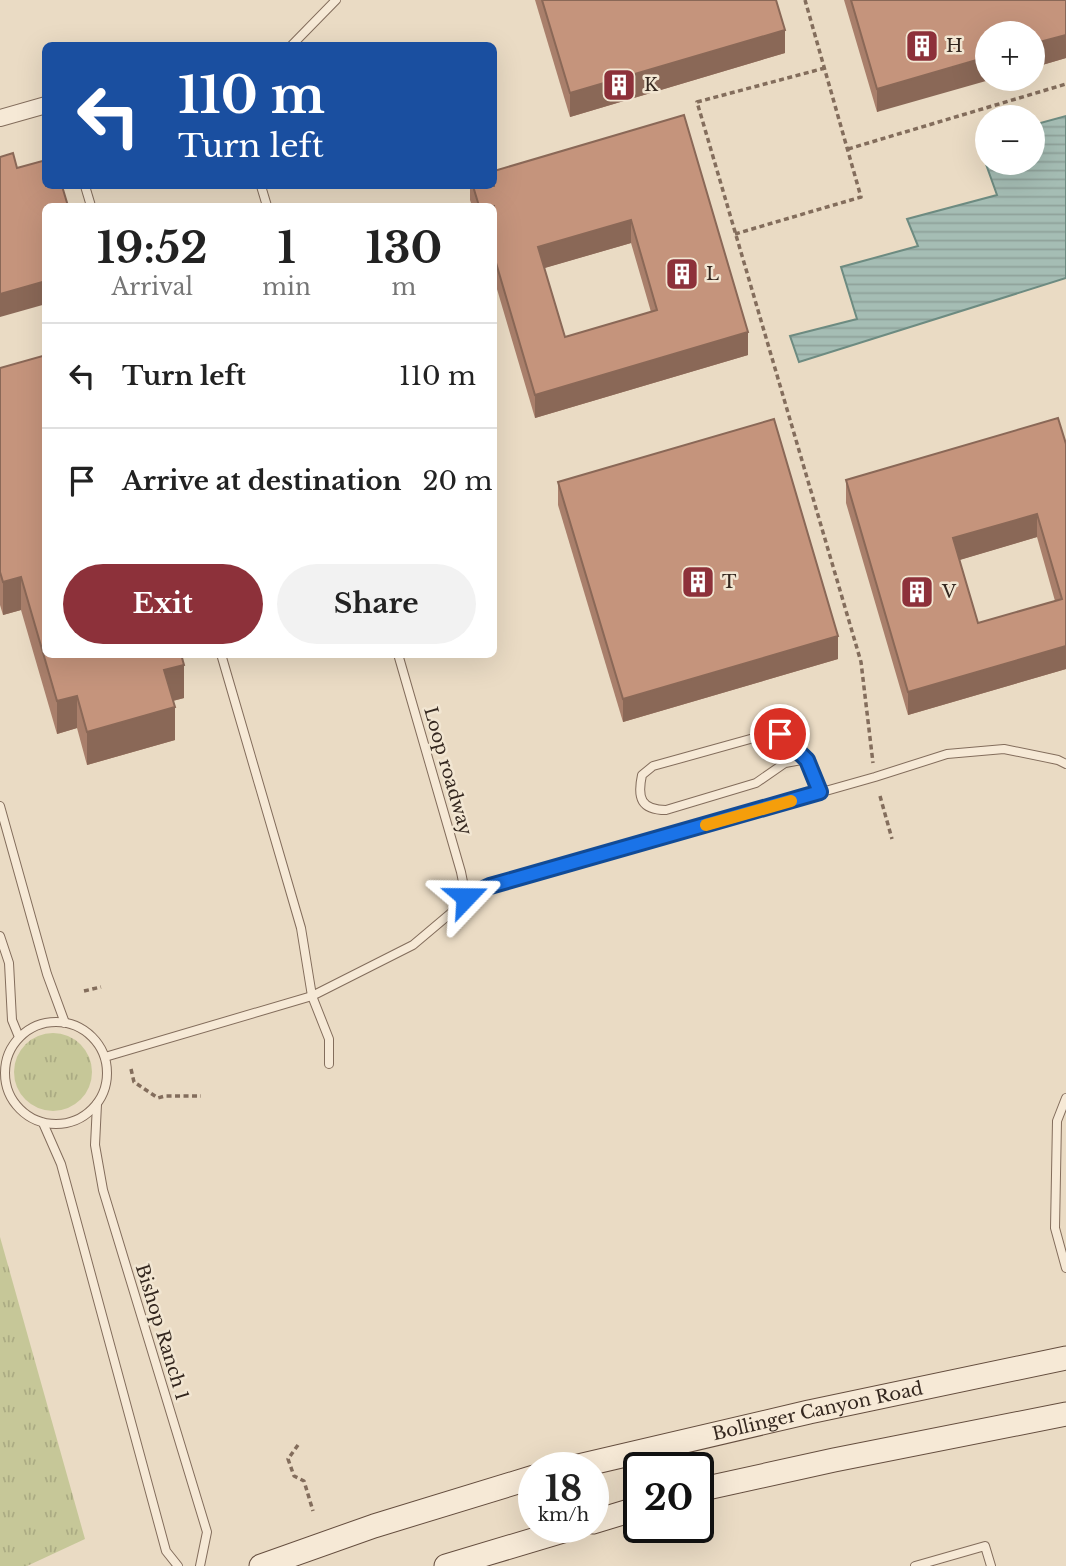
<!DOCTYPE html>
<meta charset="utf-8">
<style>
body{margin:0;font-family:"Libre Baskerville",serif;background:#f2f2f2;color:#222;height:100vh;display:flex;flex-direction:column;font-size:26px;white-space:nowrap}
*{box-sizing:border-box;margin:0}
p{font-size:23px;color:#767676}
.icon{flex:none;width:38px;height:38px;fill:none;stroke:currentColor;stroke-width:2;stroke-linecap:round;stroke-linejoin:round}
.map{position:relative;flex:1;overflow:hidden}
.side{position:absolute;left:42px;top:203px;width:455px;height:455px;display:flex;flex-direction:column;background:#fff;border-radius:10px;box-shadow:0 7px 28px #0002}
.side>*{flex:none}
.top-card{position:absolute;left:42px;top:42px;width:455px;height:147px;border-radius:10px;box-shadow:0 7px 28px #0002;background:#1a4fa0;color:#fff;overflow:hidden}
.fabs{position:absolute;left:975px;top:21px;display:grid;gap:14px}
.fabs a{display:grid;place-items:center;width:70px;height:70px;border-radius:50%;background:#fff;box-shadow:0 7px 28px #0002;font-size:35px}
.speed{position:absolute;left:518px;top:1452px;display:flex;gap:14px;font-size:35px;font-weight:700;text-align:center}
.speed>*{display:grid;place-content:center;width:91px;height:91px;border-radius:50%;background:#fff;box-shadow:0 7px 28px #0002;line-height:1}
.speed small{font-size:18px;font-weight:400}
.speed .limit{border:4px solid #111;border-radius:10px;background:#fff;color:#111}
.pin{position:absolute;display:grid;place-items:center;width:60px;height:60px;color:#fff;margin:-30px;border:4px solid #fff;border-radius:50%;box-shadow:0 2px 7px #0007}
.me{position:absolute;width:77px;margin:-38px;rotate:67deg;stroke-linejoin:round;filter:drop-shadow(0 0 5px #0008)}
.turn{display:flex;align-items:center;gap:24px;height:147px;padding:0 21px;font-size:32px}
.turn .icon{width:91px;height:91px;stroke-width:2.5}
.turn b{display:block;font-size:49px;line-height:60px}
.eta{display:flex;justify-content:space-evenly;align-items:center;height:119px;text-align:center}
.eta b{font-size:42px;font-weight:700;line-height:49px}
.action{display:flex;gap:14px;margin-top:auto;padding:14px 21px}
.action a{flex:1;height:80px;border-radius:42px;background:#8d313a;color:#fff;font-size:28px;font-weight:700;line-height:80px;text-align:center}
.action a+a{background:#f2f2f2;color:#222}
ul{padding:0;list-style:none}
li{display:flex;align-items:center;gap:21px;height:105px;padding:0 21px;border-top:2px solid #e0e0e0}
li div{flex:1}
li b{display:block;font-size:26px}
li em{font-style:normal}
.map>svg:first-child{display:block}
</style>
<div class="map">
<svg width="1066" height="1566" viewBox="0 0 1066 1566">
<defs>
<pattern id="grass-tufts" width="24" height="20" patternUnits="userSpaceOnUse" patternTransform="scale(1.75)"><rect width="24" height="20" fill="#c6c798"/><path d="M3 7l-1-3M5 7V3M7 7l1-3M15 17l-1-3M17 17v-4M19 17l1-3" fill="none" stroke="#abab83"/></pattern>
<pattern id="water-rules" width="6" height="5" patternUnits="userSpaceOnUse" patternTransform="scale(1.75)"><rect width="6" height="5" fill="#a5bdb4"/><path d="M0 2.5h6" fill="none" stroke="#8fa29a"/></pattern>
</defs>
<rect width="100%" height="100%" fill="#eadbc4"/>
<g fill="url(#grass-tufts)">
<circle cx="53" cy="1072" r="39"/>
<path d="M0 1237 85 1539 27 1566H0Z"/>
</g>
<path fill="url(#water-rules)" stroke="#6d8b81" stroke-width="2" d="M1066 116V278L799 362 790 336 857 319 841 267 918 246 907 219 997 195 978 142 987 139V163H1032L1033 125Z"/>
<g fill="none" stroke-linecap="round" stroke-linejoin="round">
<defs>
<g id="service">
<path d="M291 46 336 0"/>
<path d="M85 186 91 206"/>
<path d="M261 186 267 206"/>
<path d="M221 654 301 928 312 996 329 1039V1064"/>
<path d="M398 654 461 872 466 897"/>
<path d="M807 759 785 763 756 783 666 810C641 810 637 798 642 775L653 766 761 736 780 734 807 759 820 792"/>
<path d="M0 806 47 974 65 1023"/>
<path d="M0 936 9 963 12 1020 19 1037"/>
<circle cx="56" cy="1073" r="51"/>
<path d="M105 1057 312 996 413 945 451 913 466 897 490 886 875 777 947 754 1004 749 1058 760 1066 764"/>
<path d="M1066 1098 1057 1121 1055 1228 1066 1268"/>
<path d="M97 1104 95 1145 103 1190 207 1532 200 1566"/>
<path d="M43 1123 61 1164 166 1551 178 1566"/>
<path d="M915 1566 985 1546 991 1566"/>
</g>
<path id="minor" d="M0 118 46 105"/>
<g id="secondary">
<path id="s1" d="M570 1468 809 1412 1066 1358"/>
<path d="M698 1490 834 1460 1066 1414"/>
<path d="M593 1522 639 1508"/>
<path d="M261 1566 374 1526 534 1477"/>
<path d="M446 1566 573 1528"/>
</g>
</defs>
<use href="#service" stroke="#836d5c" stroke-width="10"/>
<use href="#minor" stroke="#836d5c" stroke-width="18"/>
<use href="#secondary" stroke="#654e3f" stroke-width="25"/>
<g stroke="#836d5c" stroke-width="3.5" stroke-dasharray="5 3.5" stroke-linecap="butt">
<path d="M825 68 697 102 861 662 873 763"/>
<path d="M848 149 1066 84"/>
<path d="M735 234 861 197 805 0"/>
<path d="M880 796 892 839"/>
<path d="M84 991 101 987"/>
<path d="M131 1069 134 1082 158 1098 165 1096H201"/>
<path d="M298 1445 288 1459 294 1476 304 1481 313 1511"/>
</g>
<use href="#service" stroke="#f6e9d6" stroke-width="8"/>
<use href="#minor" stroke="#f6e9d6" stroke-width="16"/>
<use href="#secondary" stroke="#f6e9d6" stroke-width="23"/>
</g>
<g fill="#a97f6b" fill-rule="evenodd">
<path d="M535 0H776L785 53 570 117Z"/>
<path d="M844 0H1066V58L1032 68V33L877 112Z"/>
<path d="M684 115 748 355 535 418 494 279V206H472L470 200V186H494ZM631 243 651 312 565 337 544 268Z"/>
<path d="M0 368 184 698 173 701 175 740 87 765 77 728 57 734 21 610 3 615 0 605Z"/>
<path d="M1066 444V669L908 715 846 503V480ZM1037 537 1055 601 978 623 959 560Z"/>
<path d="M558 482 838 659 623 722 558 505Z"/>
</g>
<g fill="#8a6857">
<path d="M785 30V53L570 117V93Z"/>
<path d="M1066 35V58L1032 68V44Z"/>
<path d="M987 57V79H993L877 112V89Z"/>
<path d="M631 220V243L538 270V247Z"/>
<path d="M46 261V304L0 317V294Z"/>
<path d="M748 332V355L535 418V395Z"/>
<path d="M1037 514V537L953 562V538Z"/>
<path d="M21 577V610L3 615V582Z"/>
<path d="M838 636V659L623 722V699Z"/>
<path d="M1066 646V669L908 715V692Z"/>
<path d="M184 665V698L164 703V670Z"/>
<path d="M77 696V728L57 734V701Z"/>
<path d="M175 707V740L87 765V732Z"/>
</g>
<g fill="#c5947c" stroke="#8a6857" stroke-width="2" fill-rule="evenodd">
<path d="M542 0H776L785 30 570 93Z"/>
<path d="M851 0H1066V35L1032 44V33H987V57L877 89Z"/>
<path d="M684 115 748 332 535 395 494 256V206H479L473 186H494V171ZM631 220 657 310 565 337 538 247Z"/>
<path d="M13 153 17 168 46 160V186H62L68 206H46V261H44L46 266V281L0 294V157Z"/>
<path d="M46 355V654H181L184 665 164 670 175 707 87 732 77 696 57 701 21 577 3 582 0 572V368Z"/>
<path d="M1058 418 1066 444V646L908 692 846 480ZM1037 514 1062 599 978 623 953 538Z"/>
<path d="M774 419 838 636 623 699 558 482Z"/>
</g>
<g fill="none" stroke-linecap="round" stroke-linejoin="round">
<defs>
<path id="route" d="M466 897 490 886 820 792 807 760 780 734"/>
</defs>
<use href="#route" stroke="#114b97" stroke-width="18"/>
<use href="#route" stroke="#1a73e8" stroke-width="12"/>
<path stroke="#f59e0b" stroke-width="12" d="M706 825 791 801"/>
</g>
<defs>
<symbol id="building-square" viewBox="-11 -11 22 22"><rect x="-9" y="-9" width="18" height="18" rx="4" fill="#8d313a" stroke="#f2e6d2"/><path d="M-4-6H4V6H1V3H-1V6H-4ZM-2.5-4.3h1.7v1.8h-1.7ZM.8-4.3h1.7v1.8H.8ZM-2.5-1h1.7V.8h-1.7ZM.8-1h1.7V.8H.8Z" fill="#fff"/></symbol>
</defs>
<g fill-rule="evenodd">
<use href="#building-square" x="903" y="27" width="38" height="38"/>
<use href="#building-square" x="600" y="66" width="38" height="38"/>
<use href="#building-square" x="663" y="255" width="38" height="38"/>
<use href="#building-square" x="679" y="563" width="38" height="38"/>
<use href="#building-square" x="898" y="573" width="38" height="38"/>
</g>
<g text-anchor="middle" stroke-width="5" stroke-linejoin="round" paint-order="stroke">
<g font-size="18" fill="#34271f" stroke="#f2e6d2" text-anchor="start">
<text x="946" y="52">H</text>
<text x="644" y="91">K</text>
<text x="706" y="280">L</text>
<text x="722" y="588">T</text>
<text x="942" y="598">V</text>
</g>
<g font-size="18" fill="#34271f" stroke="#f2e6d2">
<text transform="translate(448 771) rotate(74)" y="6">Loop roadway</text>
<text transform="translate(162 1332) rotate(73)" y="6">Bishop Ranch 1</text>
<text dy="6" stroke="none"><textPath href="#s1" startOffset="254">Bollinger Canyon Road</textPath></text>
</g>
</g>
</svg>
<div class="fabs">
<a>+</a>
<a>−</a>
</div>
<div class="speed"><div>18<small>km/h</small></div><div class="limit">20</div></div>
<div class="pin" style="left:780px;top:734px;background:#d93025"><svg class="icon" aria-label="arrive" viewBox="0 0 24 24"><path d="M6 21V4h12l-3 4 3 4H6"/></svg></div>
<svg class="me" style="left:466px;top:897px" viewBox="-20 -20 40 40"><path d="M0-17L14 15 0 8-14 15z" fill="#1a73e8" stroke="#fff" stroke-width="4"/></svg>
<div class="top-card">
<div class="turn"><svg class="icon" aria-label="left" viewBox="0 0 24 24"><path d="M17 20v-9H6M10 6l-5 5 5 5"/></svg><div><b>110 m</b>Turn left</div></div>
</div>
<section class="side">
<div class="eta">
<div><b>19:52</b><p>Arrival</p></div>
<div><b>1</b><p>min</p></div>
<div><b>130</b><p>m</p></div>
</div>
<ul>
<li><svg class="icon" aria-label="left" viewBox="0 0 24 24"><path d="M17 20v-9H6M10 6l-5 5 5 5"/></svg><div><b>Turn left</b></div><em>110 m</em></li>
<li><svg class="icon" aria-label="arrive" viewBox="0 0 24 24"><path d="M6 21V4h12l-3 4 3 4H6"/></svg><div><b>Arrive at destination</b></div><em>20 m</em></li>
</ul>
<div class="action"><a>Exit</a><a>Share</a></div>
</section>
</div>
